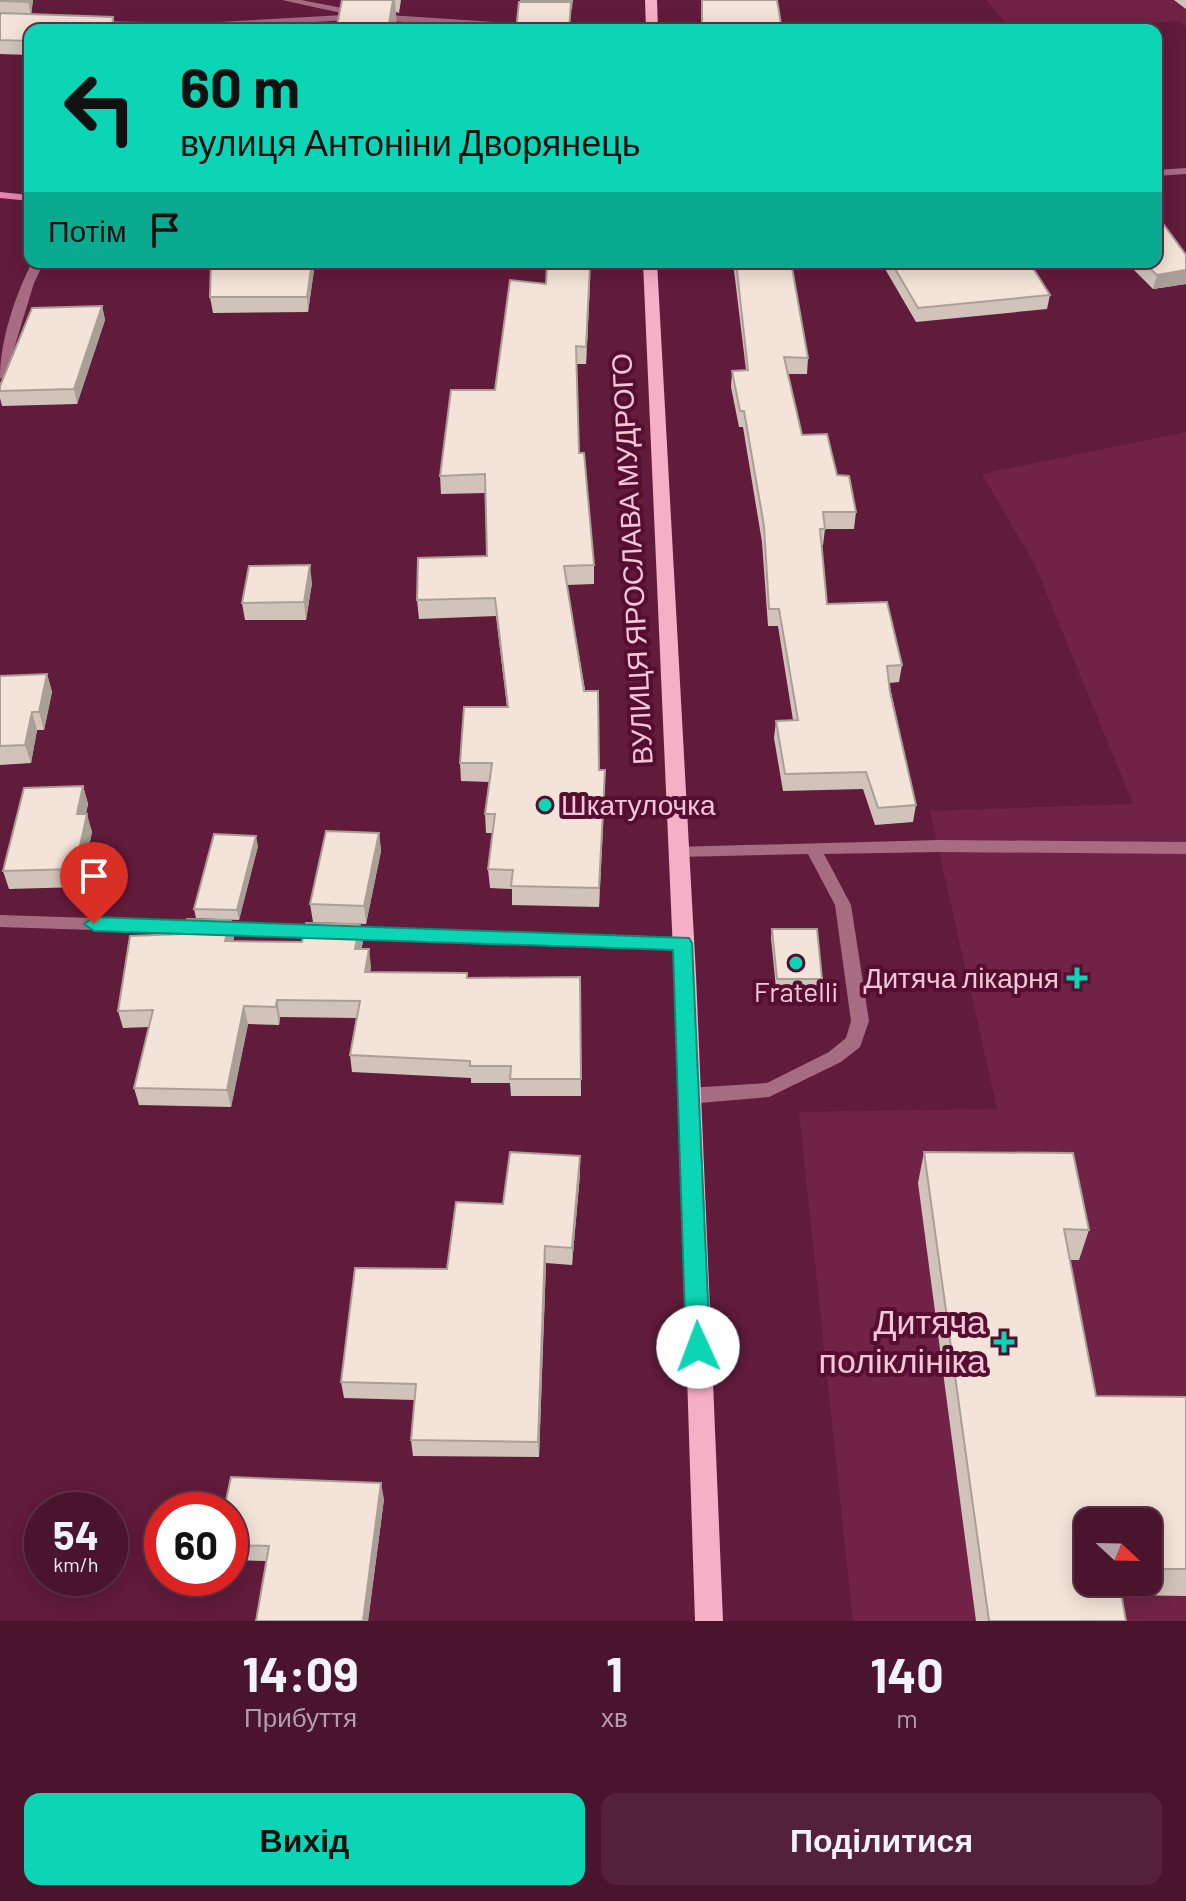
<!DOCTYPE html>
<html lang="uk">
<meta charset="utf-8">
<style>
body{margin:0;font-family:Barlow,sans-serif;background:#532138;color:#f1f3f6;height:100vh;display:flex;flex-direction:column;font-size:30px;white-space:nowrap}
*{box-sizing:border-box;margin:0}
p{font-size:26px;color:#b19ea9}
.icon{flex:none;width:44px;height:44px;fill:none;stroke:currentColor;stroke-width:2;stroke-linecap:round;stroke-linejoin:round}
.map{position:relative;height:1621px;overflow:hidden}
.side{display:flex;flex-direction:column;background:#49142c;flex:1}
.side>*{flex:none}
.hud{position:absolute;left:24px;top:24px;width:1138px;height:244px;border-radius:16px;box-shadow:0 4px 20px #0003,0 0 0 2px #613348;background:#0cd5b5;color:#111;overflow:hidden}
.needle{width:52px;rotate:112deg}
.fabs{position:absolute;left:1074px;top:1508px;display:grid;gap:16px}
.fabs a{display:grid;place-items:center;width:88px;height:88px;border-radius:16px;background:#49142c;box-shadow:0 4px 20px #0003,0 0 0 2px #613348;font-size:40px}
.speed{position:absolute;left:24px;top:1492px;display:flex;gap:16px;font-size:40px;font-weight:700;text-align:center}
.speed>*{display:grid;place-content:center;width:104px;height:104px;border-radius:50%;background:#49142c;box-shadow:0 4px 20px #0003,0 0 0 2px #613348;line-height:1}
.speed small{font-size:20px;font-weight:400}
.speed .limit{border:12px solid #d22;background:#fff;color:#111}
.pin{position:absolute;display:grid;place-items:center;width:68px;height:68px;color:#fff;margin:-82px -34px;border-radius:50% 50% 50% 0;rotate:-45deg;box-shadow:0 0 8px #0007}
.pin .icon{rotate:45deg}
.me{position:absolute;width:88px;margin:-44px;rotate:358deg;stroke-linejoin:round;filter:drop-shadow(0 0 6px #0008)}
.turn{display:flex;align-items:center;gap:28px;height:168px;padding:0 24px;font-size:36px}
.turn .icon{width:104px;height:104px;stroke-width:2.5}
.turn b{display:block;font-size:56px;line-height:68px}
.then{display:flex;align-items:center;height:76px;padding:0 24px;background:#0003;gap:16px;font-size:30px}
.eta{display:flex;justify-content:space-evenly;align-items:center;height:136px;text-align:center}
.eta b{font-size:48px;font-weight:700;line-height:56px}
.action{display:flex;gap:16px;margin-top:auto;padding:16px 24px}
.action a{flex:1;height:92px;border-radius:16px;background:#0cd5b5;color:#111;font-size:32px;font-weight:700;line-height:92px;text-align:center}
.action a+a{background:#532138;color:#f1f3f6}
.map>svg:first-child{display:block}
</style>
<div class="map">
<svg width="1186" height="1621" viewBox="0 0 1186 1621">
<rect width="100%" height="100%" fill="#611b3b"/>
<g fill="#702346" fill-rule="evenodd">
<path d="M986 0H1186V26L1180 21 1012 30Z"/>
<path d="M1186 432V1621H853L799 1112 997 1109 930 811 1133 804 1035 565 982 474ZM1088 1522H1148V1582H1088Z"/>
</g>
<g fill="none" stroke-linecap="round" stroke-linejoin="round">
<g fill="#a76c82" fill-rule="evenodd">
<path d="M360 14 365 17 363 19 201 29 95 27 90 24 95 21 201 23Z"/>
<path d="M32 262H44L34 283 6 375 0 379C0 339 15 297 32 262Z"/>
<path d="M940 840 1186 842V854L940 852 824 854 851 905 869 1021 860 1047 841 1062 769 1097 688 1104 681 1101 679 1096 681 1091 688 1088 767 1083 829 1052 846 1038 851 1021 835 905 808 854 679 857 673 855 671 851 673 847Z"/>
</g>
<g fill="#a76c82" fill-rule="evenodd">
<path d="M282 0H301L373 14 571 27 576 30H529L373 20Z"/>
<path d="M1186 168V174L1156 176V170Z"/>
<path d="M0 915 682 937 688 938 691 943 688 948 682 949 0 927Z"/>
</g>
<path fill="#e487aa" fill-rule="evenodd" d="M0 192 30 195V201L0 198Z"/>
<g fill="#f7afc8" fill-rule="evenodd">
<path d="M645 0H657L658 30H646Z"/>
<path d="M643 262H657L696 975 723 1621H695L674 975Z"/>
</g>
</g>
<g fill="#d1c3ba" fill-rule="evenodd">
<path d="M0 0H33L31 14 113 17 116 30H30V55L0 54Z"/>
<path d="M342 0H401L399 13 396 12V30H336Z"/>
<path d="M1174 0H1186V9Z"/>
<path d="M1186 255V284L1153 289 1126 262H1156Z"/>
<path d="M211 262H315L308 312 213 313 210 297Z"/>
<path d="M733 262H791L808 358 807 374H788L802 435 837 475 856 512 854 529H825L823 545H821L827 604 902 665 899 682 889 683 916 805 913 822 875 825 863 789 783 791 774 738 776 721 793 720 778 626H768L762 542 743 427H739L731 387 732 371 746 370Z"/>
<path d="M881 262H1029L1050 295 1047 309 916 322Z"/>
<path d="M590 282 586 364H576L579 453 594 565V584L567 585 599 770H605L599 907 512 905V889L490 888 488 869 493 833H486L485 814 489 782 461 781 460 763 507 707 496 616 419 619 417 600 487 556 486 493 441 494 440 476 495 390 546 284Z"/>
<path d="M102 306 105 320 77 404 2 406 0 398V386Z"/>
<path d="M312 583 306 620H245L242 603Z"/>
<path d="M47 674 52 692 44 730H37L31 763 0 765V676Z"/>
<path d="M83 786 88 804 86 814 92 832 80 887 9 889 3 871Z"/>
<path d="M379 833 381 851 366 924 313 922 310 904Z"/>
<path d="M258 846 239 920 196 918 194 909Z"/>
<path d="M231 920 234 938 233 941 363 942 361 949 371 966 370 972 468 978 580 977 581 1096H511L510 1083H471V1078L352 1072 350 1055 356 1018 280 1017 279 1025 248 1024 231 1107 139 1105 134 1088 149 1027 123 1028 118 1011 182 934Z"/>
<path d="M772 929 822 979 821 988H776L771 938Z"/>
<path d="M924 1152 1089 1230 1079 1260H1070L1096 1396 1186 1397V1596L1121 1595 1126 1621H976L918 1183ZM1148 1522V1582H1088Z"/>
<path d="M580 1174 572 1265 546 1263 539 1457 413 1456 411 1440 415 1400 344 1398 341 1382 447 1269 503 1204Z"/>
<path d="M384 1499 368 1621H256L266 1561 230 1560V1510Z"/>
</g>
<g fill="#aa9f97">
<path d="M28 0H33L31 16 28 2Z"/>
<path d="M393 0H395L397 25 396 30H388Z"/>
<path d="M312 262H315V264L308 312 307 297Z"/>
<path d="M590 265V282L586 364V347Z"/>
<path d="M1186 270V284L1153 289 1157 275Z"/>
<path d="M102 306 105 320 77 404 74 389Z"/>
<path d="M310 565 312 583 306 620 304 602Z"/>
<path d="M47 674 52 692 44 730 39 712Z"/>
<path d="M32 712 37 730 31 763 25 745Z"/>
<path d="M605 770V789L599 907V888Z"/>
<path d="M83 786 88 804 82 832 77 814Z"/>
<path d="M87 814 92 832 80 887 75 869Z"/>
<path d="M379 833 381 851 366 924 364 906Z"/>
<path d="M256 836 258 846 239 920 237 910Z"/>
<path d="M231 920 234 938 229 958 225 941Z"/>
<path d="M360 924 363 942 358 966 355 949Z"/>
<path d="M369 949 371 966 368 990 365 972Z"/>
<path d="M277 1000 280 1017 279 1025 276 1007Z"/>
<path d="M244 1006 248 1024 231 1107 227 1090Z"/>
<path d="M580 1156V1174L572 1265V1248Z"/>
<path d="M545 1246 546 1263 539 1457 538 1442Z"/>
<path d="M381 1483 384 1499 368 1621H363Z"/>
</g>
<g fill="#f3e3d8" stroke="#aa9f97" stroke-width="2">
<path d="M0 0H28V2L0 1Z"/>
<path d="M342 0H393L388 30H336Z"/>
<path d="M521 0H572L571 9V2H521Z"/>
<path d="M702 0H777L782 30H702Z"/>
<path d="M519 2H571L569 30H516Z"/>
<path d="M0 13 113 17 112 30H30V41L0 40Z"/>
<path d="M1156 214 1186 255V270L1157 275 1143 262H1156Z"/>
<path d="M211 262H312L307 297H210Z"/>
<path d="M736 262H791L808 358 784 357 802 435 827 434 837 475 849 476 856 512H823L825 529H820L827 604 887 602 902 665 887 666 890 692 916 805 878 808 866 772 785 774 776 721 798 720 779 609H769L764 526 744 411H740L732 371 748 370Z"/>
<path d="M891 262H1029L1050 295 918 308Z"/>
<path d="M547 265H590L586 347 576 346 579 453H584L594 565 564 566 584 691H598L599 770H605L599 888 511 886 513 870 488 869 495 814H485L492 763H460L464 707H508L495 598 417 600 418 558 487 556 485 474 440 476 451 390H495L510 280 546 284Z"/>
<path d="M102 306 74 389 0 391V386L32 308Z"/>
<path d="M310 565 304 602 242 603 249 566Z"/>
<path d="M47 674 39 712H32L25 745 0 746V676Z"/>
<path d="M83 786 77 814H87L75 869 3 871 24 788Z"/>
<path d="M326 831 379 833 364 906 310 904Z"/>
<path d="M214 834 256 836 237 910 194 909Z"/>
<path d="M187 919 231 920 225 941 302 942 306 923 360 924 355 949H369L365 972 467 973V978L580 977 581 1079H510L511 1066H470V1061L350 1055 360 1001 277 1000 276 1007 244 1006 227 1090 134 1088 153 1010 118 1011 130 936 182 934Z"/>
<path d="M772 929H817L822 979H777Z"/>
<path d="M510 1152 580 1156 572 1248 545 1246 538 1442 411 1440 416 1384 341 1382 355 1268 447 1269 456 1202 503 1204Z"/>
<path d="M924 1152 1073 1153 1089 1230 1064 1229 1096 1396 1186 1397V1569H1148V1522H1088V1582H1119L1126 1621H989Z"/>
<path d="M231 1477 381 1483 363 1621H256L269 1546 230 1545V1510H224Z"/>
</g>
<path fill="#0cd5b5" stroke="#088a76" stroke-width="2" d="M94 917 689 938 692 943 710 1347 706 1355 698 1358 690 1355 686 1347 673 950 94 931 84 924Z"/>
<g fill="#0cd5b5" stroke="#550e30" stroke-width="3">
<circle cx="545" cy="805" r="8"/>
<circle cx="796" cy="963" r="8"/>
<path d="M1073 966h8v8h8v8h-8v8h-8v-8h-8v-8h8z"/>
<path d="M1000 1330h8v8h8v8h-8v8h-8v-8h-8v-8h8z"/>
</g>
<g text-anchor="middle" stroke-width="8" stroke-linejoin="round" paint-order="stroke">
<g font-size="28" fill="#f3c7d6" stroke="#550e30">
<text transform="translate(632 559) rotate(-93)" y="10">ВУЛИЦЯ ЯРОСЛАВА МУДРОГО</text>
</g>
<g font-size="28" fill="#f3c7d6" stroke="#550e30" text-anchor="start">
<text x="561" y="815">Шкатулочка</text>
<text x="1059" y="988" text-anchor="end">Дитяча лікарня</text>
<text x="796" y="1002" text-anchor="middle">Fratelli</text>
</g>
<g font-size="34" fill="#f3c7d6" stroke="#550e30" text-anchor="end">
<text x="986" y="1334">Дитяча<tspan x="986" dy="39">поліклініка</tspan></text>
</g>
</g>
</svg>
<div class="fabs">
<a><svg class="needle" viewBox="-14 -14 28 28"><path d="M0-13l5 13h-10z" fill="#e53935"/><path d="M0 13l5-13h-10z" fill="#b19ea9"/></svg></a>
</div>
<div class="speed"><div>54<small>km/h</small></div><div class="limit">60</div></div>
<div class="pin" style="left:94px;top:924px;background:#d93025"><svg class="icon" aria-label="arrive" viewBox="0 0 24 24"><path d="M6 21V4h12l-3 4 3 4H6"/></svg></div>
<svg class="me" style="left:698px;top:1347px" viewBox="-20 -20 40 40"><circle r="19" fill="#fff"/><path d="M0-13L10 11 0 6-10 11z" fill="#0cd5b5"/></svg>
<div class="hud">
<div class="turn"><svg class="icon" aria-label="left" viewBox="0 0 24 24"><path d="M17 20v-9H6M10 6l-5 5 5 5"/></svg><div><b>60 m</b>вулиця Антоніни Дворянець</div></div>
<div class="then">Потім<svg class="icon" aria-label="arrive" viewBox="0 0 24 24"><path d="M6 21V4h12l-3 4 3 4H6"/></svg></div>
</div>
</div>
<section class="side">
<div class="eta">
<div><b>14:09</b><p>Прибуття</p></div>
<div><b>1</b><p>хв</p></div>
<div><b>140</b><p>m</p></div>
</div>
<div class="action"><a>Вихід</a><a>Поділитися</a></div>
</section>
